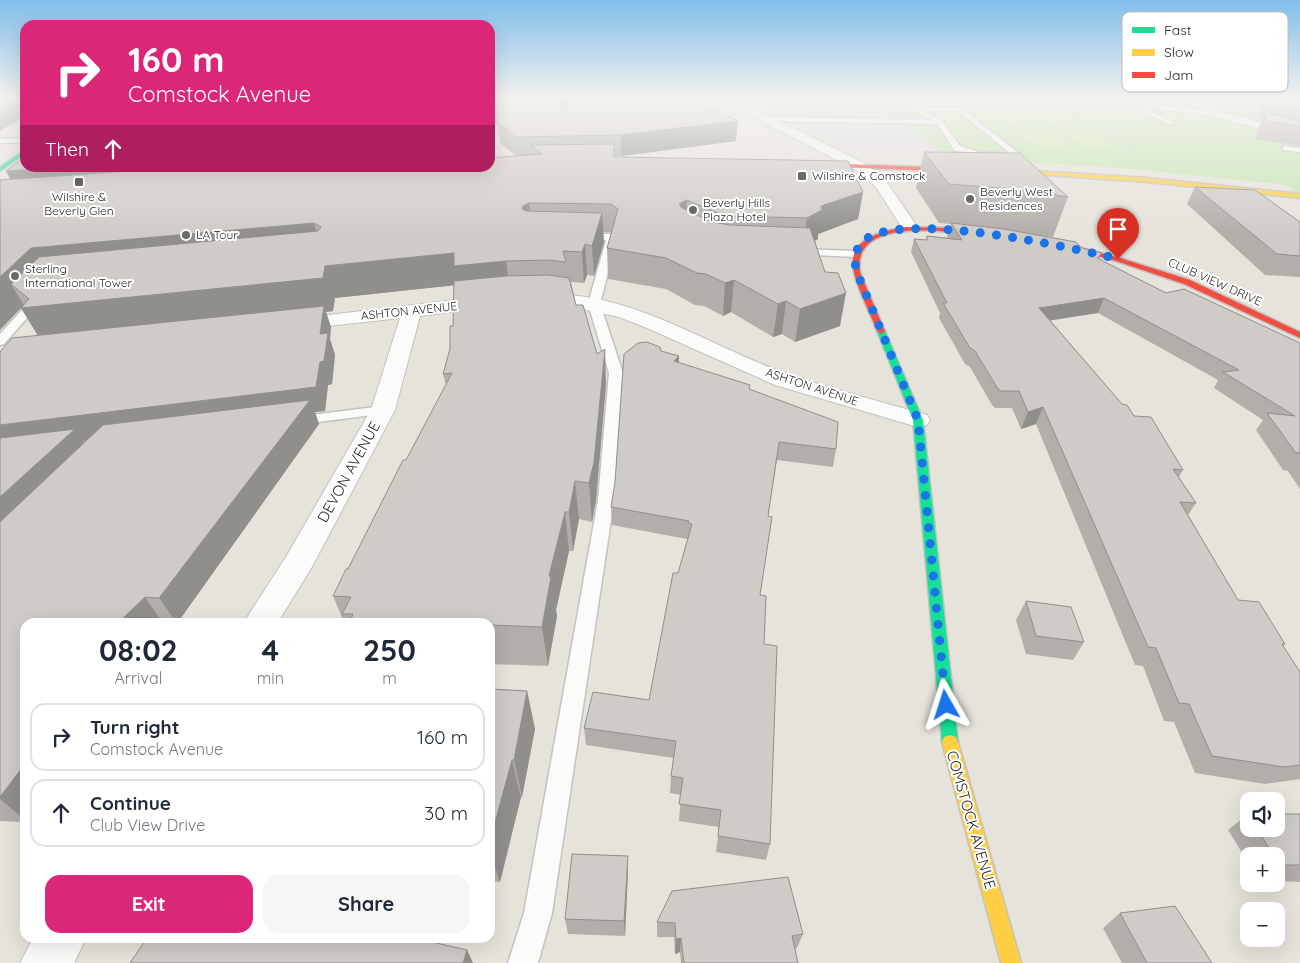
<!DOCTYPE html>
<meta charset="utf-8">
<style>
body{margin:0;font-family:Quicksand,sans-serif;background:#f6f6f7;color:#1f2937;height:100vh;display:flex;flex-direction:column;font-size:19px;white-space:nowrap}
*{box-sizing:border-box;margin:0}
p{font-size:16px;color:#747a83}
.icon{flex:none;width:28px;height:28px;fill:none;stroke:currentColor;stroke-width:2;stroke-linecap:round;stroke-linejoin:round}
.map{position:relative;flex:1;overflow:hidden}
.side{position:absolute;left:20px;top:618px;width:475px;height:325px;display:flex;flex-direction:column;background:#fff;border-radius:15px;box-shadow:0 5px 20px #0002}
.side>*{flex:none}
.guide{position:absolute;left:20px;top:20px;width:475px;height:152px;border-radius:15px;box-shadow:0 5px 20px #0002;background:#db2777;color:#fff;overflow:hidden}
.tools{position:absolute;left:1240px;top:792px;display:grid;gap:10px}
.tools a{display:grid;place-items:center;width:45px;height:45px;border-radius:10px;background:#fff;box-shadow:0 5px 20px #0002;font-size:25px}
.pin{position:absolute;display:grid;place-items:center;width:42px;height:42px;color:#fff;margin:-51px -21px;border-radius:50% 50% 50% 0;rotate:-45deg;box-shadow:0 0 5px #0007}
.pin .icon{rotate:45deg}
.me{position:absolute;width:55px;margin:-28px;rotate:354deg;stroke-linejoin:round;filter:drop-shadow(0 0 4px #0008)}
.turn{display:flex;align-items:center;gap:18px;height:105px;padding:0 25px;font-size:22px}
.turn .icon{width:65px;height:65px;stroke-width:2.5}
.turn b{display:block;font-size:35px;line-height:42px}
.then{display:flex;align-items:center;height:48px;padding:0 25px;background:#0003;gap:10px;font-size:19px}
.eta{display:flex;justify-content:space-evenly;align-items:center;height:85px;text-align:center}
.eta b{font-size:30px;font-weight:700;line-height:35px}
.cta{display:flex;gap:10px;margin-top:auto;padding:10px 25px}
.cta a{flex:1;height:58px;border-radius:15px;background:#db2777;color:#fff;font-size:20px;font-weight:700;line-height:58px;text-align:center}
.cta a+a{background:#f6f6f7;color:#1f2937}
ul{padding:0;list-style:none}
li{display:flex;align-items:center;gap:15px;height:68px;margin:0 10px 8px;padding:0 15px;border:2px solid #e0e1e3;border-radius:15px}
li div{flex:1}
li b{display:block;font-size:19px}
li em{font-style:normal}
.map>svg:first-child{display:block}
</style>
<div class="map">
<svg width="1300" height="963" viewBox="0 0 1300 963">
<rect width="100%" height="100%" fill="#e6e3db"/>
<path fill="#e0dddf" d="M786 121 905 123 945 154 850 152Z"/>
<path fill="#c2e6b0" d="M754 99H1300V197L1287 185 1132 169 952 157 945 154 905 123 786 121 774 115Z"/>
<g fill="#ceebad">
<path d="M1032 113H1055L1077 126H1053Z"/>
<path d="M994 114H1017L1037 126H1013Z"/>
<path d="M1024 135H1049L1072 150H1046Z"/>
<path d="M1067 135H1091L1118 150H1092Z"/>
</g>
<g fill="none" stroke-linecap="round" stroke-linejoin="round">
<defs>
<g id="lane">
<path d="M739 101 741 104 662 111 659 109 662 107Z"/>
<path d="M1190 101 1208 106 1215 111 1211 115 1148 108V110L1172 122V124L1170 125 1142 111 1143 106 1147 104 1207 111 1188 104Z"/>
<path d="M913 107 962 108 1022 156 1018 158 978 156 954 150 938 124 765 121 762 119 765 117 933 120 911 110ZM923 111H958L1010 153 978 152 960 146 942 121Z"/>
<path d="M25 138V142L0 143V139Z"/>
<path d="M1283 146 1300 148V152L1283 150Z"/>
<path d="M581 234H612L617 237 600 304 623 373 614 500 552 913 538 963H508L524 913 598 500 609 373 588 304 606 240 578 239 576 237Z"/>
<path d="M798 249 856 251 861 254 856 257 794 254 793 252Z"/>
<path d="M39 295 45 298 43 300 4 344 0 345V334L35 296Z"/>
<path d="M383 406 388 407 390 410 388 413 295 425 290 424 288 421 290 418 295 417Z"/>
</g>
<g id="street">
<path d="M732 99H743L758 111 866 164 886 181 918 228 916 231H904L876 187 856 170 750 115Z"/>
<path d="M1211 110 1300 132V139L1207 115 1206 113 1207 111Z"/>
<path d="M538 293C558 294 578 295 598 299 661 313 715 346 774 369 824 388 876 400 927 415L930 420 927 425 918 427 775 385 647 328 619 317 568 306 531 303 528 299 531 295Z"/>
<path d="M490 296 497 298 500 302 497 306 420 316 395 410 313 565 278 622H244L286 557 371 410 400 318 292 330 285 328 282 324 285 320Z"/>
<path d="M33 938H86L74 963H20Z"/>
</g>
<g id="fast">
<path d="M25 150V154L0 171V167Z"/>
<path d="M881 328 885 331 923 420 958 742 956 747 950 749 944 747 942 742 913 420 877 331Z"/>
</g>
<g id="slow">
<path d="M1004 169 1147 178 1300 194V198L1147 182 1002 172Z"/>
<path d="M950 735 956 737 958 742 1021 963H1001L942 742 944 737Z"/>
</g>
<g id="jam">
<path d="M814 163 958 168 961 170 958 172 812 166Z"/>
<path d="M906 227 951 228 985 232 988 234 985 236C953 232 852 215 860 271 861 277 865 283 867 289 873 303 879 317 885 331L881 334 877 331C856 277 824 240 906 227Z"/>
<path d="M1065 244 1120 258 1190 280 1300 332V338L1184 284 1116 261 1063 247V245Z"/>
</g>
</defs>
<use href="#lane" stroke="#c3c2c2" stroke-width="3"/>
<use href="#street" stroke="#c3c2c2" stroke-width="2"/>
<use href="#fast" stroke="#c3c2c2" stroke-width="3"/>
<use href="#slow" stroke="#c3c2c2" stroke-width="3"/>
<use href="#jam" stroke="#c3c2c2" stroke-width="3"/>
<g stroke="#c4c3c2" stroke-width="1" stroke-dasharray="1 1" stroke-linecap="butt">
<path d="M1051 106 1066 102 1064 99"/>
<path d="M1061 106 1118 113 1126 116"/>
<path d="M1042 107C1080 114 1110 136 1143 156"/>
<path d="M993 108 1044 106"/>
<path d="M1106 131H1138"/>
</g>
<path stroke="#c4c3c2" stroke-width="2" stroke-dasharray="2 1" stroke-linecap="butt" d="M1141 154 1144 156"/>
<use href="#lane" fill="#fbfbfa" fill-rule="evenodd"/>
<use href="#street" fill="#fbfbfa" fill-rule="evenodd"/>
<use href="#fast" fill="#16e098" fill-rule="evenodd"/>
<use href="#slow" fill="#ffcf43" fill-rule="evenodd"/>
<use href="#jam" fill="#f24e42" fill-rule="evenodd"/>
</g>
<g fill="#b2afab">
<path d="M490 99H678V106L736 141 621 156 614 157 863 192 858 219 818 234V239L815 241 840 326 795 342 782 334 773 337 731 312 723 316 704 306 695 305 666 289 608 279 607 248 612 232H603L604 242 594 276 587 275 584 283 571 282 576 305 606 384 596 500 592 522 579 519 573 551H569L556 610 557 616 548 666 490 664V622H344L333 596 348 569 446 386 443 374 450 349 453 326 454 285 335 298 333 311 326 312 331 327 330 339 335 355 332 384 328 385 325 411 315 412 319 424 178 622H25V822L0 821V352L38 336 21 308 0 330 10 179 6 171 490 168 516 156 500 143 498 124H492L491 122Z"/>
<path d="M1190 99H1200L1199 101Z"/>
<path d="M1262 99H1300V146L1256 139 1257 130 1262 121 1259 120Z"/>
<path d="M924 152 1068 197 1053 237 1019 232 1082 248 1099 259 1166 293 1300 343V489L1288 471 1283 470 1256 430 1263 420 1214 388 1218 380 1098 313 1050 320 1122 404 1134 416 1183 470 1179 477 1196 503 1188 515 1238 600 1285 644 1283 646 1300 672V779L1265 784 1195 773 1174 722 1164 721 1143 666 1135 665 1036 424 1021 429 1012 408H995L992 405 970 367 965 364 939 318 940 313 911 252 914 239 926 240 927 236 948 238 947 237 951 224 939 223 916 188Z"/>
<path d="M1195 187 1300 222V277L1265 275 1187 204Z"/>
<path d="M661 351 679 356V363L750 389 836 449 833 467 777 460 768 516 760 595 764 644 770 844 766 860 716 852 719 827 679 821 681 795 670 793 671 776 674 758 586 745 584 728 649 700 678 573 687 541V539L612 525 611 507Z"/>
<path d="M1026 601 1084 642 1073 660 1026 654 1016 620Z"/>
<path d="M490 689 527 691 535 729 522 797H521L500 882 490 881Z"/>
<path d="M1248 814H1249V829H1276L1300 814V882L1276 881V856H1249V864L1228 830Z"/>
<path d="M628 872 625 936 568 934 565 919Z"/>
<path d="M672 891 803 934 797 948 795 949 798 963H681L680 952 675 954 674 937H657V922Z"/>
<path d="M1120 913 1212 963H1122L1103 928Z"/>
</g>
<g fill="#918f8b">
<path d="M14 99H25V116L0 131V107Z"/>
<path d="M490 99H553L497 122 498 124H492L490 113Z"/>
<path d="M554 99H612L568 105 566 102V112L556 120Z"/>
<path d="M669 99H678L677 113Z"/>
<path d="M738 121 736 141 621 156V135Z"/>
<path d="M55 168H369L19 195 6 171Z"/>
<path d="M863 192 858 219 818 234V239L803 247 807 218 821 206Z"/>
<path d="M687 200 686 228 679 204Z"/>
<path d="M529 203 532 231 522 209 523 206Z"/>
<path d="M602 213 604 242 594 276 592 246Z"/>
<path d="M314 223 323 252 11 284 24 305 325 266 454 253 506 261 510 292 457 285 335 298 333 311 326 312 331 327 330 339 335 355 332 384 328 385 325 411 315 412 319 424 178 622H176L159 598 299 414 83 441 91 454 0 541V425L320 334 42 342 21 308 0 330V277L31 248Z"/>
<path d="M585 244 587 275 584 283 582 252Z"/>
<path d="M734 280 731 312 723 316 725 283Z"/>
<path d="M846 293 840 326 795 342 800 309Z"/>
<path d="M1104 298 1098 313 1034 323 1039 308Z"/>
<path d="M786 301 782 334 773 337 778 304Z"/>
<path d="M605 349 606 384 596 500 592 522 589 483Z"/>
<path d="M679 356 678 373 674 361Z"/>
<path d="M1043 407 1036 424 1021 429 1028 412Z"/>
<path d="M575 481 579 519 573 551 569 512Z"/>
<path d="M565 512 569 551 556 610 557 616 548 666 542 627 549 576Z"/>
<path d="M145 597 162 622H119Z"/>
<path d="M527 691 535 729 522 797 514 760Z"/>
<path d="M512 760 521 797 500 882 490 853V841Z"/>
<path d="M25 764V820L0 799V797Z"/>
<path d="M628 856V872L625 936 624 921Z"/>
<path d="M681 938 680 952 675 954 676 939Z"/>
<path d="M467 950 473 963H463Z"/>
</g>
<g fill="#cfccc7" stroke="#918f8b">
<path d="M0 99H14L0 107Z"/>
<path d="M544 99H554V101L562 108 568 105 566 102 573 99H670L673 105 686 108 702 105 738 121 621 135 517 137 497 122V104L490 105V102Z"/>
<path d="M1268 99H1300V111L1267 103Z"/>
<path d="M1266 113 1300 121V127L1265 121Z"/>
<path d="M614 144V157L848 161 863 192 821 206 822 210 807 218 730 216 720 214 687 200 679 204 682 208 712 222 730 225 810 228 825 272 838 273 846 293 800 309 786 301 778 304 734 280 725 283 706 274 697 273 666 258 607 248 618 209 611 204 529 203 523 206 522 209 526 211 602 213 592 246 585 244 582 252 563 251 566 262 548 260 506 261 454 266V253L325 266 323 278 21 308 29 299 11 284 39 257 318 231 321 227 314 223 31 248 0 277V180L173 168H490V158L542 154 531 145Z"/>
<path d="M924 152 1020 153 1068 197 1024 190 949 184Z"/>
<path d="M25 157V168H55L6 171Z"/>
<path d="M1195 187 1255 190 1300 222V256L1277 254Z"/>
<path d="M951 223 1004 229 1076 242 1082 248 1102 253 1097 258 1166 293 1184 289 1300 343V453H1296L1267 413 1295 416 1223 372 1239 370 1104 298 1039 308 1122 404 1127 405 1134 416 1151 417 1183 470 1173 469 1196 503 1180 502 1238 600 1259 602 1285 644H1282L1300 672V765L1284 767 1212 756 1189 704 1179 703 1156 648 1148 647 1043 407 1028 412 1019 391H1001L998 389 975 351 970 348 943 303H947L914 239 927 240V236L962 240Z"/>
<path d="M548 275 569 278 576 305H583L597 354 605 349 594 462 589 483 575 481 569 512H565L549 576 551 577 542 627 490 625V622H350L353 614H342L351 597 333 596 346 569H348L403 460H406L452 373 443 374 450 349V326H453L454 281 506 276Z"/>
<path d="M324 306 320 334 328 333 324 361 320 362 316 387 0 425V352L12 338Z"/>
<path d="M647 342 660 347 661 351 679 356 674 361 750 385 749 389 838 422 836 449 779 442 768 516 772 517 760 595 766 596 764 644 777 646 770 844 718 836 721 810 679 804 683 778 671 776 676 741 584 728 593 692 649 700 673 573H678L692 524 688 523 689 521 611 507 615 482 624 354 638 343Z"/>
<path d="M310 400 159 598 145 597 119 622H25V764L0 797V522L103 425Z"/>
<path d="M75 429 0 497V438Z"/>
<path d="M1026 601 1071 607 1084 642 1036 636Z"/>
<path d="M490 689 527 691 514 760H512L490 841Z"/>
<path d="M1276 814H1300V865H1280L1276 859V856H1274L1257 829H1276Z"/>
<path d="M572 854 628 856 624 921 565 919Z"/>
<path d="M788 877 803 934 792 936 798 963H684L681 938 676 939 675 923 657 922 672 891Z"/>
<path d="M1175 906 1212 963H1147L1120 913Z"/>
<path d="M147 938H414L467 950 463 963H130Z"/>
</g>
<linearGradient id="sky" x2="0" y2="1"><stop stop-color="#81beeb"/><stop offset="0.42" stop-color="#f4f2ef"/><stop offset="1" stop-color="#f4f2ef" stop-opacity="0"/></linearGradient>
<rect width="1300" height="234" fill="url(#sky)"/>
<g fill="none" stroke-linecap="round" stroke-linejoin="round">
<path stroke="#1a73e8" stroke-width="9" stroke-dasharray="0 16.2" d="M946 705 918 420 856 270C854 258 855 247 866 239 907 211 1069 247 1118 259"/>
</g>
<g fill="#6a6966" stroke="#fff" stroke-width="2">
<rect x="797" y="171" width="10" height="10" rx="2.5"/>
<rect x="74" y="177" width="10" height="10" rx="2.5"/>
<circle cx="970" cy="199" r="5"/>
<circle cx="693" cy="210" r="5"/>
<circle cx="186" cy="235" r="5"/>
<circle cx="15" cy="276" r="5"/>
</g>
<g text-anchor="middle" stroke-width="4" stroke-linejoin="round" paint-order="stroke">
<g font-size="12" fill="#272727" stroke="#fff" text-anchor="start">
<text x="812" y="180">Wilshire &amp; Comstock</text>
<text x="980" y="196">Beverly West<tspan x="980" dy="14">Residences</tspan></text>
<text x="79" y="201" text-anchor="middle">Wilshire &amp;<tspan x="79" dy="14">Beverly Glen</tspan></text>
<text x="703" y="207">Beverly Hills<tspan x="703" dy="14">Plaza Hotel</tspan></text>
<text x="196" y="239">LA Tour</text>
<text x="25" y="273">Sterling<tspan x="25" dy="14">International Tower</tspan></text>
</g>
<g font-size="12" fill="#272727" stroke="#fff">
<text transform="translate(1215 282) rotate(24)" y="4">CLUB VIEW DRIVE</text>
<text transform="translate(409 311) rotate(-6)" y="4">ASHTON AVENUE</text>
<text transform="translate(812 387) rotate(18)" y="4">ASHTON AVENUE</text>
</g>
<g font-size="15" fill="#272727" stroke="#fff">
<text transform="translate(349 472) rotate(-61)" y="5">DEVON AVENUE</text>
<text transform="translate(971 820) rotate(74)" y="5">COMSTOCK AVENUE</text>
</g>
</g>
<rect x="1122" y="12" width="166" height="80" rx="8" fill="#fff" stroke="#bebebe" stroke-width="1"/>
<rect x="1132" y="27" width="23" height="6" fill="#16e098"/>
<rect x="1132" y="49" width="23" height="7" fill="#ffcf43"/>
<rect x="1132" y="72" width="23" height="6" fill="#f24e42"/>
<g font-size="14" fill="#272727">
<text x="1164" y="35">Fast</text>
<text x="1164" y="57">Slow</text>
<text x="1164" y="80">Jam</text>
</g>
</svg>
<div class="tools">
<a><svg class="icon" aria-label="sound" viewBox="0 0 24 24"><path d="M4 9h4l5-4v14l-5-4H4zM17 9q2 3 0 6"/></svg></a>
<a>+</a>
<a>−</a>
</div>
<div class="pin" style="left:1118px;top:259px;background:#d93025"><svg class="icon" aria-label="arrive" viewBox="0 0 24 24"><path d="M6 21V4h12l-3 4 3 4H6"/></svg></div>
<svg class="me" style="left:946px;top:705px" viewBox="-20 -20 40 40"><path d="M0-17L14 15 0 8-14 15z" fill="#1a73e8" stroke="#fff" stroke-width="4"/></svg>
<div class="guide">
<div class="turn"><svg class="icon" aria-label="right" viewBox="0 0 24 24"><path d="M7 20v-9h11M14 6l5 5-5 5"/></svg><div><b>160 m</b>Comstock Avenue</div></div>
<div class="then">Then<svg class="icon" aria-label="ahead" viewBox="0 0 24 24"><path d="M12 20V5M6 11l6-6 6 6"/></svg></div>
</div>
<section class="side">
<div class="eta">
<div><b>08:02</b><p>Arrival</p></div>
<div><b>4</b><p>min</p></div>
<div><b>250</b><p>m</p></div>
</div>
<ul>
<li><svg class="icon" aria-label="right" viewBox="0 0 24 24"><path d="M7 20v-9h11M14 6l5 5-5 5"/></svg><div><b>Turn right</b><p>Comstock Avenue</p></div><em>160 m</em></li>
<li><svg class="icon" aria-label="ahead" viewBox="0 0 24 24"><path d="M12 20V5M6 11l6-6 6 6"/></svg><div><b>Continue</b><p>Club View Drive</p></div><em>30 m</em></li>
</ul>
<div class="cta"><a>Exit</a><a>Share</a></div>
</section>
</div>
